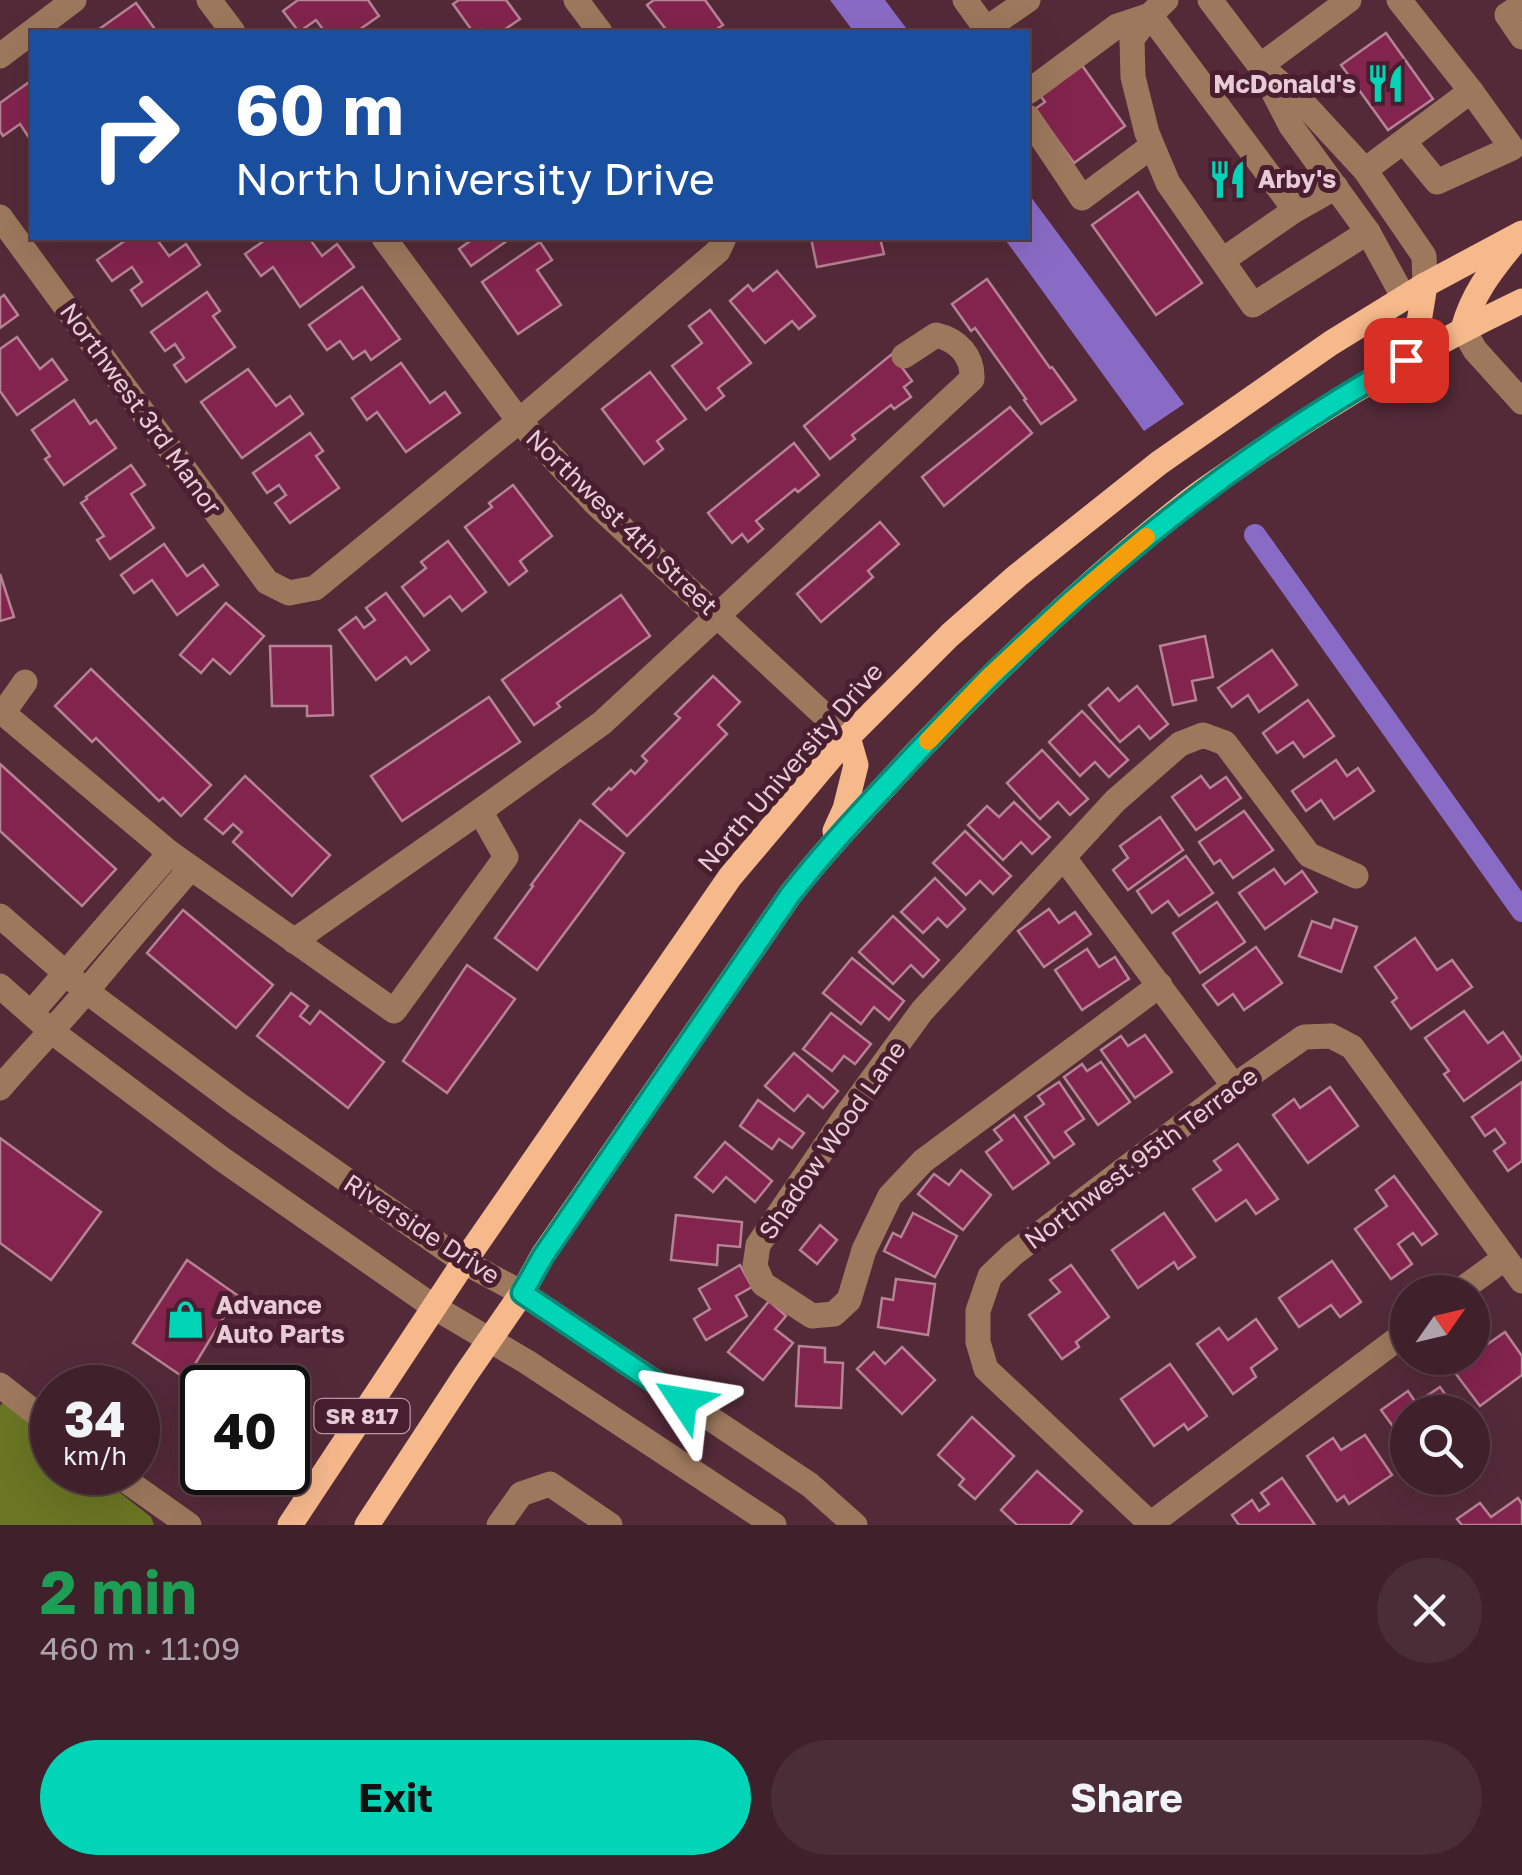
<!DOCTYPE html>
<meta charset="utf-8">
<style>
body{margin:0;font-family:"Golos Text",sans-serif;background:#4a2d37;color:#f1f3f6;height:100vh;display:flex;flex-direction:column;font-size:38px;white-space:nowrap}
*{box-sizing:border-box;margin:0}
p{font-size:32px;color:#ada3a9}
.icon{flex:none;width:55px;height:55px;fill:none;stroke:currentColor;stroke-width:2;stroke-linecap:round;stroke-linejoin:round}
.map{position:relative;height:1525px;overflow:hidden}
.side{display:flex;flex-direction:column;background:#3f202b;flex:1}
.side>*{flex:none}
.banner{position:absolute;left:30px;top:30px;width:1000px;height:210px;border-radius:0px;box-shadow:0 10px 40px #0002,0 0 0 2px #583e47;background:#1a4fa0;color:#fff;overflow:hidden}
.needle{width:65px;rotate:56deg}
.controls{position:absolute;left:1390px;top:1275px;display:grid;gap:20px}
.controls a{display:grid;place-items:center;width:100px;height:100px;border-radius:50%;background:#3f202b;box-shadow:0 10px 40px #0002,0 0 0 2px #583e47;font-size:50px}
.speed{position:absolute;left:30px;top:1365px;display:flex;gap:20px;font-size:50px;font-weight:700;text-align:center}
.speed>*{display:grid;place-content:center;width:130px;height:130px;border-radius:50%;background:#3f202b;box-shadow:0 10px 40px #0002,0 0 0 2px #583e47;line-height:1}
.speed small{font-size:25px;font-weight:400}
.speed .limit{border:5px solid #111;border-radius:15px;background:#fff;color:#111}
.pin{position:absolute;display:grid;place-items:center;width:85px;height:85px;color:#fff;margin:-42px;border-radius:20px;box-shadow:0 5px 15px #0006}
.me{position:absolute;width:110px;margin:-55px;rotate:303deg;stroke-linejoin:round;filter:drop-shadow(0 0 8px #0008)}
.turn{display:flex;align-items:center;gap:35px;height:210px;padding:0 40px;font-size:45px}
.turn .icon{width:130px;height:130px;stroke-width:2.5}
.turn b{display:block;font-size:70px;line-height:85px}
.round{display:grid;place-items:center;flex:none;width:105px;height:105px;border-radius:52px;background:#4a2d37}
.headline{display:flex;align-items:center;justify-content:space-between;height:170px;padding:0 40px}
h1{font-size:60px;font-weight:700;line-height:75px;color:#1e9e55}
.cta{display:flex;gap:20px;margin-top:auto;padding:20px 40px}
.cta a{flex:1;height:115px;border-radius:60px;background:#00d5b7;color:#111;font-size:40px;font-weight:700;line-height:115px;text-align:center}
.cta a+a{background:#4a2d37;color:#f1f3f6}
.map>svg:first-child{display:block}
</style>
<div class="map">
<svg width="1522" height="1525" viewBox="0 0 1522 1525">
<rect width="100%" height="100%" fill="#542a39"/>
<path fill="#6a7623" d="M4 1401 52 1439V1472L95 1473 151 1517 154 1525H0V1406Z"/>
<g fill="#896bc5">
<path d="M830 0H885L909 32H854Z"/>
<path d="M1028 193 1184 404 1144 431 1004 238H1028Z"/>
</g>
<g fill="none" stroke-linecap="round" stroke-linejoin="round">
<path stroke="#896bc5" stroke-width="22" d="M1255 535 1522 911"/>
</g>
<g fill="#83244e" stroke="#b68394" stroke-width="2.5">
<path d="M298 0H368L379 16 356 32H325L316 20 299 32 283 11Z"/>
<path d="M459 0H506L520 19 501 32H485L482 29 473 32 453 4Z"/>
<path d="M654 0H705L723 25 712 32H668L647 5Z"/>
<path d="M136 3 157 32H95Z"/>
<path d="M1386 33 1433 99 1388 130 1341 65Z"/>
<path d="M1081 64 1125 126 1074 163 1035 109 1045 102 1039 94Z"/>
<path d="M32 80V142L20 124 3 136 0 131V103Z"/>
<path d="M1138 192 1202 283 1156 315 1092 225Z"/>
<path d="M129 238H156L169 256 186 244 200 265 142 306 131 290 142 282 132 267 112 281 97 260Z"/>
<path d="M268 238H309L322 256 337 244 354 267 300 307 273 267 261 276 245 254Z"/>
<path d="M467 238H511L471 266 459 249 470 241Z"/>
<path d="M811 238H880L884 254 817 267Z"/>
<path d="M540 242 552 260 537 270 561 305 518 334 482 282Z"/>
<path d="M777 271 815 316 799 329 792 321 765 343 730 301 748 285 753 291Z"/>
<path d="M987 279 1050 368 1052 367 1076 400 1041 424 1024 400 1026 399 975 328 971 331 952 304Z"/>
<path d="M362 287 400 339 371 360 365 351 353 359 340 341 327 350 309 325Z"/>
<path d="M207 292 220 311 213 316 235 347 186 382 174 365 184 358 175 344 165 351 151 332Z"/>
<path d="M4 295 18 315 0 328V298Z"/>
<path d="M710 310 751 363 718 388 724 396 706 410 672 366 702 343 689 326Z"/>
<path d="M17 337 40 369 52 359 67 380 17 415 0 391V349Z"/>
<path d="M892 354 912 381 904 387 911 397 894 409 891 405 852 435 855 439 830 459 804 426Z"/>
<path d="M401 363 430 403 445 392 460 413 406 452 377 412 367 420 352 398Z"/>
<path d="M248 369 276 406 290 396 303 414 242 458 201 402Z"/>
<path d="M650 372 686 419 657 441 663 449 644 464 602 409Z"/>
<path d="M74 400 90 424 96 420 116 448 64 485 45 459 50 456 32 430Z"/>
<path d="M1010 407 1032 433 944 506 922 477Z"/>
<path d="M310 433 323 451 316 456 339 488 290 523 275 503 286 495 279 485 267 493 253 473Z"/>
<path d="M794 443 819 475 798 492 795 489 756 521 763 529 748 542 742 534 732 543 708 513Z"/>
<path d="M131 465 145 485 131 494 154 528 110 559 97 540 104 536 81 503 87 499 86 497Z"/>
<path d="M513 485 552 536 520 561 527 571 509 585 465 527 492 507 489 503Z"/>
<path d="M880 522 899 544 868 571 873 577 821 622 797 594Z"/>
<path d="M448 541 486 592 462 611 450 596 424 616 402 587 426 568 421 562Z"/>
<path d="M164 544 187 576 203 565 218 585 177 615 152 580 134 593 121 575Z"/>
<path d="M0 574 14 617 0 621Z"/>
<path d="M386 593 429 650 411 664 406 657 376 680 339 630 356 617 364 628 375 620 366 608Z"/>
<path d="M621 595 650 636 557 703 560 707 534 725 502 680Z"/>
<path d="M226 603 264 636 230 674 213 659 201 673 180 655Z"/>
<path d="M1205 636 1213 677 1192 681 1196 700 1173 705 1160 646Z"/>
<path d="M270 646H331L333 715 307 716V706H272Z"/>
<path d="M1272 650 1297 685 1259 712 1248 695 1232 707 1218 688Z"/>
<path d="M91 669 211 785 181 816 163 798 159 801 96 738 92 742 55 706Z"/>
<path d="M713 676 740 702 718 725 727 734 627 836 593 804 609 788 611 790 631 770 635 774 647 761 642 756 680 718 675 714Z"/>
<path d="M1137 686 1168 724 1150 739 1139 726 1120 742 1089 705 1108 688 1119 701Z"/>
<path d="M489 697 520 742 402 821 371 776Z"/>
<path d="M1308 700 1334 736 1304 757 1293 742 1277 753 1263 733Z"/>
<path d="M1082 711 1128 760 1109 777 1095 762 1080 776 1049 742Z"/>
<path d="M1042 750 1088 799 1070 815 1058 802 1040 819 1007 783Z"/>
<path d="M1336 760 1347 776 1358 768 1374 791 1334 819 1321 800 1306 811 1292 791Z"/>
<path d="M0 764 116 869 82 906 0 831Z"/>
<path d="M245 776 330 855 292 896 233 842 242 832 233 824 223 834 205 819Z"/>
<path d="M1201 776 1210 788 1226 777 1241 798 1196 830 1172 797Z"/>
<path d="M1014 802 1050 837 1032 854 1021 842 1003 860 968 825 987 806 999 817Z"/>
<path d="M1244 811 1273 850 1233 878 1220 860 1214 864 1199 842Z"/>
<path d="M1160 817 1183 850 1128 890 1113 870 1128 858 1120 846Z"/>
<path d="M580 820 624 853 537 970 495 938 533 886 531 885Z"/>
<path d="M965 831 1011 876 993 894 980 881 966 895 933 863Z"/>
<path d="M1186 856 1213 893 1179 916 1168 901 1152 913 1137 891Z"/>
<path d="M1274 869 1285 884 1302 871 1317 892 1265 929 1239 893Z"/>
<path d="M935 878 965 909 947 927 938 918 923 933 901 912Z"/>
<path d="M1217 902 1245 942 1200 973 1173 933Z"/>
<path d="M1049 909 1059 923 1075 912 1091 934 1044 967 1018 931Z"/>
<path d="M183 910 273 985 236 1028 147 953Z"/>
<path d="M893 916 939 960 923 977 911 965 893 984 859 952Z"/>
<path d="M1334 919 1357 927 1341 972 1299 956 1312 921 1331 928Z"/>
<path d="M1415 938 1437 970 1452 960 1472 987 1411 1029 1392 1002 1397 998 1375 967Z"/>
<path d="M1256 947 1282 983 1244 1010 1233 994 1218 1005 1203 985Z"/>
<path d="M1087 949 1099 967 1115 957 1129 979 1082 1010 1055 970Z"/>
<path d="M852 958 904 1001 889 1020 874 1007 861 1024 823 993Z"/>
<path d="M467 965 515 999 447 1093 403 1061Z"/>
<path d="M291 993 308 1006 300 1016 310 1024 320 1011 384 1062 348 1108 257 1036Z"/>
<path d="M1464 1011 1488 1043 1503 1032 1522 1059 1464 1101 1444 1074 1449 1071 1425 1038Z"/>
<path d="M831 1013 871 1044 855 1064 844 1056 832 1071 803 1049Z"/>
<path d="M1145 1035 1172 1072 1135 1098 1101 1050 1121 1036 1128 1046Z"/>
<path d="M794 1053 838 1091 823 1108 808 1095 794 1111 765 1086Z"/>
<path d="M1101 1062 1130 1102 1098 1125 1064 1077 1082 1064 1087 1071Z"/>
<path d="M1059 1082 1084 1119 1065 1132 1074 1144 1054 1158 1025 1117 1044 1104 1038 1096Z"/>
<path d="M1522 1082V1161L1508 1171 1494 1151 1505 1143 1495 1129 1485 1136 1472 1117Z"/>
<path d="M1330 1087 1358 1126 1308 1163 1273 1115 1294 1099 1300 1108Z"/>
<path d="M758 1100 804 1133 792 1148 779 1139 772 1149 740 1126Z"/>
<path d="M1014 1115 1049 1163 1013 1189 986 1152 1002 1140 994 1130Z"/>
<path d="M0 1138 101 1212 51 1280 0 1243Z"/>
<path d="M725 1142 772 1181 755 1202 726 1177 713 1192 695 1177Z"/>
<path d="M1238 1144 1278 1199 1256 1214 1246 1200 1216 1221 1193 1189 1221 1170 1214 1161Z"/>
<path d="M961 1170 991 1195 963 1230 918 1194 934 1174 949 1185Z"/>
<path d="M1394 1176 1437 1234 1422 1245 1413 1233 1398 1244 1412 1264 1391 1279 1355 1229 1387 1206 1376 1190Z"/>
<path d="M913 1213 957 1236 935 1277 884 1251 893 1233 901 1237Z"/>
<path d="M1164 1213 1195 1257 1178 1269 1174 1262 1138 1288 1112 1250Z"/>
<path d="M676 1215 742 1222 740 1247 718 1245 717 1265 671 1260Z"/>
<path d="M820 1225 837 1240 817 1264 800 1250Z"/>
<path d="M187 1260 237 1295 186 1379 133 1343Z"/>
<path d="M1332 1261 1361 1302 1340 1317 1331 1305 1299 1327 1279 1298Z"/>
<path d="M740 1265 752 1287 736 1296 747 1316 706 1340 694 1319 710 1309 699 1289Z"/>
<path d="M1071 1265 1109 1317 1076 1342 1079 1347 1062 1359 1029 1315 1060 1292 1050 1280Z"/>
<path d="M896 1279 935 1284 928 1335 878 1327 882 1298 893 1300Z"/>
<path d="M769 1301 786 1316 775 1329 793 1343 763 1380 728 1352Z"/>
<path d="M1256 1319 1277 1349 1251 1368 1256 1377 1233 1394 1197 1344 1219 1328 1228 1340Z"/>
<path d="M1505 1332 1522 1356V1375L1480 1406 1444 1358H1472V1355Z"/>
<path d="M799 1346 825 1348V1362L843 1363 841 1408 796 1406Z"/>
<path d="M902 1347 935 1380 902 1414 857 1369 874 1352 885 1364Z"/>
<path d="M1170 1364 1207 1416 1188 1430 1184 1424 1154 1446 1121 1399Z"/>
<path d="M1440 1387 1458 1412H1408V1447L1381 1410 1408 1391 1416 1403Z"/>
<path d="M972 1417 1014 1456 975 1499 959 1485 964 1479 938 1455Z"/>
<path d="M1365 1435 1392 1475 1349 1504 1344 1496 1337 1501 1307 1456 1333 1438 1341 1450Z"/>
<path d="M1037 1471 1082 1511 1070 1525H1017L1001 1510Z"/>
<path d="M1282 1478 1315 1525H1239L1232 1515 1252 1500 1259 1511 1269 1504 1261 1493Z"/>
<path d="M1518 1498 1522 1504V1525H1462L1457 1519 1480 1503 1491 1517Z"/>
</g>
<g fill="none" stroke-linecap="round" stroke-linejoin="round">
<g stroke="#9d785d" stroke-width="25">
<path d="M209 0 233 32"/>
<path d="M576 0 600 32"/>
<path d="M965 0 986 29 1028 0"/>
<path d="M1166 0 1150 15 1132 39 1133 77 1147 133 1168 183 1253 305 1368 232"/>
<path d="M1210 0 1260 66 1291 126 1368 232 1404 298"/>
<path d="M1522 5 1507 15 1522 37"/>
<path d="M0 56 74 0"/>
<path d="M1260 66 1349 0"/>
<path d="M1273 77 1305 105 1365 170 1424 256 1425 285"/>
<path d="M1028 92 1117 26 1150 15 1295 210"/>
<path d="M1028 117 1082 198 1152 146"/>
<path d="M1405 143 1437 182 1512 148 1471 91"/>
<path d="M1365 170 1471 91 1399 0"/>
<path d="M0 217 267 582 289 593 315 588 519 421 718 251 724 238"/>
<path d="M384 238 519 421 595 503 848 737"/>
<path d="M1223 260 1295 210 1336 187"/>
<path d="M1463 329 1475 350 1522 402"/>
<path d="M25 682 3 713 170 853 394 1011 506 857 480 811 602 723 972 379C973 356 958 340 936 335L904 356"/>
<path d="M1064 858 1234 1086"/>
<path d="M0 916 86 991 239 1105 464 1262 522 1293 810 1485 855 1525"/>
<path d="M294 941 480 811"/>
<path d="M1160 985 923 1161 890 1196 864 1250 849 1300 834 1314 812 1316 763 1284 755 1266 758 1245 847 1114 922 1011 1115 801 1180 744 1203 735 1225 743 1309 855 1356 876"/>
<path d="M0 986 51 1031 222 1159 434 1307 527 1362 774 1525"/>
<path d="M31 1013 170 853"/>
<path d="M0 1088C27 1056 57 1026 84 994 119 952 155 909 191 868"/>
<path d="M1458 1292 1505 1258"/>
<path d="M0 1385 52 1426"/>
<path d="M114 1472 189 1525"/>
<path d="M499 1525 521 1494 550 1484 610 1525"/>
<path d="M1149 1525 1408 1331"/>
<path d="M1152 1525 986 1369 978 1342V1311L990 1276 1013 1254 1234 1086 1304 1037 1331 1036 1352 1047 1522 1281"/>
</g>
<g stroke="#f6b98c" stroke-width="25">
<path d="M1463 329C1472 295 1490 272 1512 245"/>
<path d="M1388 364 1419 322 1425 285"/>
<path d="M835 831 845 809 856 765 848 737"/>
<path d="M290 1525 464 1262 730 877 848 737 950 635 1017 576 1159 463 1331 343 1425 285 1522 233"/>
<path d="M367 1525 466 1374 522 1293 543 1255 790 895C829 845 873 800 916 753 1000 665 1088 581 1184 505 1204 489 1225 476 1246 461 1334 400 1426 347 1522 301"/>
</g>
</g>
<g fill="none" stroke-linecap="round" stroke-linejoin="round">
<defs>
<path id="route" d="M683 1401 522 1293 543 1256 790 895C831 843 876 796 921 748 1065 596 1222 462 1406 360"/>
</defs>
<use href="#route" stroke="#008a77" stroke-width="25"/>
<use href="#route" stroke="#00d5b7" stroke-width="18"/>
<path stroke="#f59e0b" stroke-width="18" d="M928 741 988 678 1072 600 1146 537"/>
</g>
<defs>
<symbol id="restaurant-bare" viewBox="-9 -9 18 18"><path d="M-5-6h1v4h1v-4h1v4h1v-4h1v5L-1.5 .5V6h-2V.5L-5-1ZM5-6V6H3V1.5H1.5Q1.5-4 5-6Z" fill="#00d5b7" stroke="#491f2f" stroke-width="2.5" paint-order="stroke"/></symbol>
<symbol id="shop-bare" viewBox="-9 -9 18 18"><path d="M-5-2.5h2.3a2.7 3.5 0 0 1 5.4 0H5L5.5 6h-11ZM-1.5-2.5h3a1.5 2.3 0 0 0-3 0Z" fill="#00d5b7" stroke="#491f2f" stroke-width="2.5" paint-order="stroke"/></symbol>
</defs>
<g fill-rule="evenodd">
<use href="#restaurant-bare" x="1358" y="56" width="55" height="55"/>
<use href="#restaurant-bare" x="1200" y="152" width="55" height="55"/>
<use href="#shop-bare" x="158" y="1292" width="55" height="55"/>
</g>
<g text-anchor="middle" stroke-width="10" stroke-linejoin="round" paint-order="stroke">
<rect fill="#491f2f" stroke="#b898a3" stroke-width="2.5" x="314.5" y="1399" width="95" height="34" rx="8"/>
<g font-size="22" font-weight="bold" fill="#e8ccd5">
<text x="362" y="1424">SR 817</text>
</g>
<g font-size="25" font-weight="bold" fill="#e8ccd5" stroke="#491f2f" text-anchor="start">
<text x="1356" y="93" text-anchor="end">McDonald's</text>
<text x="1258" y="188">Arby's</text>
<text x="216" y="1314">Advance<tspan x="216" dy="29">Auto Parts</tspan></text>
</g>
<g font-size="25" fill="#e8ccd5" stroke="#491f2f">
<text transform="translate(141 409) rotate(54)" y="9">Northwest 3rd Manor</text>
<text transform="translate(622 522) rotate(44)" y="9">Northwest 4th Street</text>
<text transform="translate(790 767) rotate(-49)" y="9">North University Drive</text>
<text transform="translate(832 1140) rotate(-55)" y="9">Shadow Wood Lane</text>
<text transform="translate(1141 1158) rotate(-37)" y="9">Northwest 95th Terrace</text>
<text transform="translate(422 1229) rotate(33)" y="9">Riverside Drive</text>
</g>
</g>
</svg>
<div class="controls">
<a><svg class="needle" viewBox="-14 -14 28 28"><path d="M0-13l5 13h-10z" fill="#e53935"/><path d="M0 13l5-13h-10z" fill="#ada3a9"/></svg></a>
<a><svg class="icon" aria-label="search" viewBox="0 0 24 24"><circle cx="10" cy="10" r="6"/><path d="M15 15l6 6"/></svg></a>
</div>
<div class="speed"><div>34<small>km/h</small></div><div class="limit">40</div></div>
<div class="pin" style="left:1406px;top:360px;background:#d93025"><svg class="icon" aria-label="arrive" viewBox="0 0 24 24"><path d="M6 21V4h12l-3 4 3 4H6"/></svg></div>
<svg class="me" style="left:683px;top:1401px" viewBox="-20 -20 40 40"><path d="M0-17L14 15 0 8-14 15z" fill="#00d5b7" stroke="#fff" stroke-width="4"/></svg>
<div class="banner">
<div class="turn"><svg class="icon" aria-label="right" viewBox="0 0 24 24"><path d="M7 20v-9h11M14 6l5 5-5 5"/></svg><div><b>60 m</b>North University Drive</div></div>
</div>
</div>
<section class="side">
<div class="headline"><div><h1>2 min</h1><p>460 m · 11:09</p></div><a class="round"><svg class="icon" aria-label="close" viewBox="0 0 24 24"><path d="M6 6l12 12M18 6L6 18"/></svg></a></div>
<div class="cta"><a>Exit</a><a>Share</a></div>
</section>
